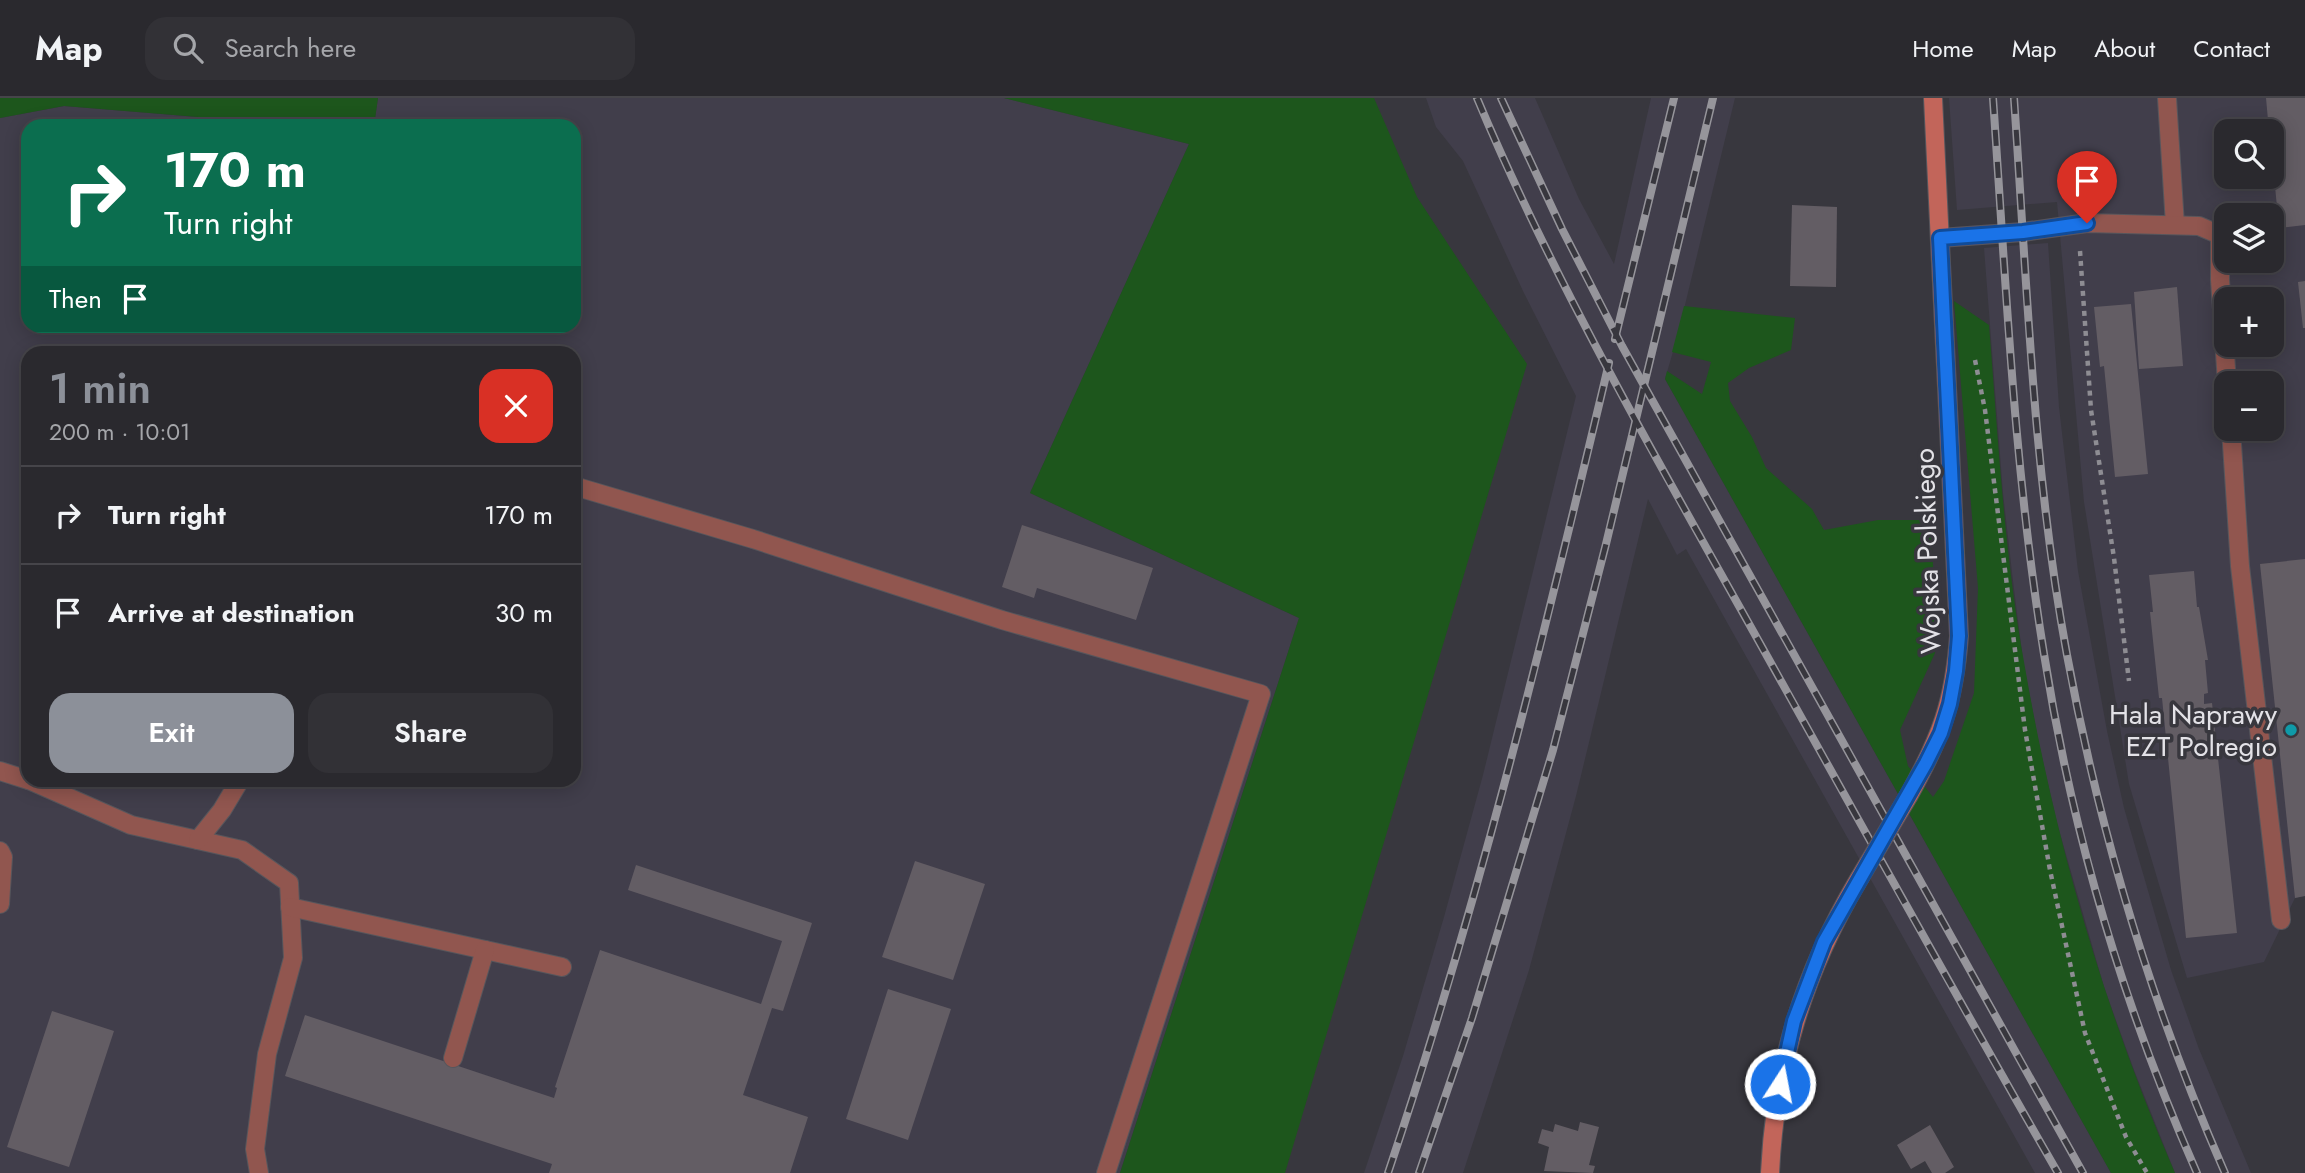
<!DOCTYPE html>
<meta charset="utf-8">
<style>
body{margin:0;font-family:Jost,sans-serif;background:#323136;color:#f1f3f6;height:100vh;display:flex;flex-direction:column;font-size:26px;white-space:nowrap}
*{box-sizing:border-box;margin:0}
p{font-size:23px;color:#a5a6aa}
.icon{flex:none;width:38px;height:38px;fill:none;stroke:currentColor;stroke-width:2;stroke-linecap:round;stroke-linejoin:round}
.map{position:relative;flex:1;overflow:hidden}
.side{position:absolute;left:21px;top:248px;width:560px;height:441px;display:flex;flex-direction:column;background:#2a292e;border-radius:21px;box-shadow:0 4px 18px #0003,0 0 0 2px #46454a}
.side>*{flex:none}
.banner{position:absolute;left:21px;top:21px;width:560px;height:214px;border-radius:21px;box-shadow:0 4px 18px #0003,0 0 0 2px #46454a;background:#0b6e4f;color:#fff;overflow:hidden}
.buttons{position:absolute;left:2214px;top:21px;display:grid;gap:14px}
.buttons a{display:grid;place-items:center;width:70px;height:70px;border-radius:14px;background:#2a292e;box-shadow:0 4px 18px #0003,0 0 0 2px #46454a;font-size:35px}
.pin{position:absolute;display:grid;place-items:center;width:60px;height:60px;color:#fff;margin:-72px -30px;border-radius:50% 50% 50% 0;rotate:-45deg;box-shadow:0 0 7px #0007}
.pin .icon{rotate:45deg}
.me{position:absolute;width:77px;margin:-38px;rotate:11deg;stroke-linejoin:round;filter:drop-shadow(0 0 5px #0008)}
.turn{display:flex;align-items:center;gap:24px;height:147px;padding:0 28px;font-size:32px}
.turn .icon{width:91px;height:91px;stroke-width:2.5}
.turn b{display:block;font-size:49px;line-height:60px}
.then{display:flex;align-items:center;height:66px;padding:0 28px;background:#0003;gap:14px;font-size:26px}
.round{display:grid;place-items:center;flex:none;width:74px;height:74px;border-radius:21px;background:#323136}
.summary{display:flex;align-items:center;justify-content:space-between;height:119px;padding:0 28px}
h1{font-size:42px;font-weight:600;line-height:52px;color:#8c9099}
.cta{display:flex;gap:14px;margin-top:auto;padding:14px 28px}
.cta a{flex:1;height:80px;border-radius:21px;background:#8c9099;color:#fff;font-size:28px;font-weight:600;line-height:80px;text-align:center}
.cta a+a{background:#323136;color:#f1f3f6}
ul{padding:0;list-style:none}
li{display:flex;align-items:center;gap:21px;height:98px;padding:0 28px;border-top:2px solid #46454a}
li div{flex:1}
li b{display:block;font-size:26px}
li em{font-style:normal}
header{display:flex;align-items:center;gap:42px;box-sizing:border-box;height:98px;padding:0 35px;background:#2a292e;border-bottom:2px solid #46454a}
header strong{font-size:33px}
nav{display:flex;gap:38px;margin-inline-start:auto;font-size:24px}
.search{width:490px;height:63px;background:#323136;display:flex;align-items:center;gap:18px;box-sizing:border-box;padding:0 24px;border-radius:21px;color:#a5a6aa;font-size:26px}
.map>svg:first-child{display:block}
</style>
<header>
<strong>Map</strong>
<div class="search"><svg class="icon" aria-label="search" viewBox="0 0 24 24"><circle cx="10" cy="10" r="6"/><path d="M15 15l6 6"/></svg>Search here</div>
<nav><a>Home</a><a>Map</a><a>About</a><a>Contact</a></nav>
</header>
<div class="map">
<svg width="2305" height="1075" viewBox="0 0 2305 1075">
<rect width="100%" height="100%" fill="#38373e"/>
<g fill="#413e4b" fill-rule="evenodd">
<path d="M378 0H1004L1189 46 1030 395 1299 520 1120 1075H0V20L64 8 309 28H28V228H574V28H374ZM28 256H574V682H28Z"/>
<path d="M1426 0H1535L1579 101 1614 166 1651 0H1735L1677 240 1665 281 2111 1075H2035L1686 451 1677 457 1648 401 1576 698 1529 872 1463 1075H1364L1403 958 1444 819 1483 677 1576 298 1523 193 1463 63 1436 29Z"/>
<path d="M1949 0H2305V798L2295 800 2264 864 2187 880 2129 686 2084 404 2057 104 1957 112ZM2226 33H2272V79H2226ZM2226 117H2272V163H2226ZM2226 201H2272V247H2226ZM2226 285H2272V331H2226Z"/>
<path d="M2048 145 2059 309 2078 473 2107 633 2124 710 2171 872 2199 951 2251 1075H2175L2134 972 2104 889 2057 725 2039 646 2023 562 2013 483 2003 395 1984 150Z"/>
</g>
<g fill="#1d561c">
<path d="M0 0H378L374 28H309L64 8 0 20Z"/>
<path d="M1004 0H1374L1417 99 1527 266 1285 1075H1120L1299 520 1030 395 1189 46Z"/>
<path d="M1954 203 1989 227C1998 339 2004 453 2024 564 2054 739 2104 912 2175 1075H2111L1665 281 1667 273 1702 296 1711 264 1672 254 1684 208 1795 220 1791 252 1749 270 1728 285 1730 303 1752 339 1766 370 1812 411 1824 432 1878 422H1930L1937 526 1935 555 1900 632 1908 668 1933 699 1944 683 1974 595 1978 490Z"/>
</g>
<g fill="#635d64">
<path d="M2266 0H2305V127L2279 130 2272 57V33H2269Z"/>
<path d="M1792 107 1837 109 1836 189 1790 188Z"/>
<path d="M2305 183V230H2303L2298 184Z"/>
<path d="M2177 189 2183 268 2139 271 2134 194Z"/>
<path d="M2131 206 2148 376 2115 379 2104 268 2100 269 2094 209Z"/>
<path d="M1022 427 1153 470 1136 522 1037 490 1034 500 1002 489Z"/>
<path d="M2305 461V798L2295 800 2260 466Z"/>
<path d="M2194 473 2197 509H2199L2208 562H2205L2208 595 2204 596V606L2212 605 2237 835 2186 840 2162 600H2159L2150 514H2153L2149 477Z"/>
<path d="M915 763 985 786 953 882 882 859Z"/>
<path d="M636 767 812 825 783 913 772 910 743 997 808 1019 790 1075H549L552 1066 285 978 305 917 554 1000 557 990 555 989 600 852 761 906 782 843 628 792Z"/>
<path d="M888 891 951 911 908 1042 846 1021Z"/>
<path d="M52 913 114 933 69 1069 7 1049Z"/>
<path d="M1580 1024 1599 1029 1589 1067 1595 1068 1593 1075 1544 1073 1549 1049 1538 1045 1542 1031 1553 1034 1555 1026 1578 1033Z"/>
<path d="M1930 1027 1954 1069 1945 1075H1932L1925 1063 1911 1071 1897 1047Z"/>
</g>
<g fill="none" stroke-linecap="round" stroke-linejoin="round">
<defs>
<g id="lane">
<path d="M2167 0 2175 127"/>
<path d="M1940 140 2023 134 2087 125 2199 128 2220 137V182L2227 285"/>
<path d="M2231 331 2240 468 2281 822"/>
<path d="M574 388 753 441 1002 522 1261 596 1106 1075"/>
<path d="M0 673 28 682"/>
<path d="M29 682 131 727 242 752 289 785 293 860 267 956 255 1051 259 1075"/>
<path d="M198 742 222 712 240 682"/>
<path d="M0 753 3 759 0 806"/>
<path d="M290 809 562 869"/>
<path d="M453 960 485 852"/>
</g>
<g id="secondary">
<path d="M1909 697C1941 639 1954 605 1959 538L1933 0"/>
<path d="M1770 1075C1775 967 1804 874 1859 781"/>
</g>
</defs>
<use href="#lane" stroke="#57565c" stroke-width="20"/>
<use href="#secondary" stroke="#57565c" stroke-width="20"/>
<g stroke="#8e8d93" stroke-width="4.5" stroke-dasharray="5 5" stroke-linecap="butt">
<path d="M2080 153 2091 312 2114 460 2129 583"/>
<path d="M1975 262 1985 312 2025 632 2050 772 2085 935 2126 1039 2147 1075"/>
</g>
<use href="#lane" stroke="#91564f" stroke-width="18"/>
<use href="#secondary" stroke="#c2655a" stroke-width="18"/>
<defs>
<g id="rail">
<path d="M1477 0C1553 181 1652 353 1748 524 1851 708 1953 893 2058 1075"/>
<path d="M1501 0 1562 131 1622 248 2083 1075"/>
<path d="M1993 0C2006 186 2014 372 2044 556 2072 734 2124 910 2197 1075"/>
<path d="M2014 0C2027 185 2033 374 2067 557 2100 736 2152 909 2225 1075"/>
<path d="M1615 241 1674 0"/>
<path d="M1388 1075C1478 809 1544 538 1609 265"/>
<path d="M1419 1075 1472 920 1553 652 1606 446 1713 0"/>
</g>
</defs>
<use href="#rail" stroke="#96959b" stroke-width="8"/>
<use href="#rail" stroke="#38373e" stroke-width="5" stroke-dasharray="16" stroke-linecap="butt"/>
<defs>
<path id="secondary-bridge" d="M1859 781 1909 697"/>
</defs>
<use href="#secondary-bridge" stroke="#57565c" stroke-width="20" stroke-linecap="butt"/>
<use href="#secondary-bridge" stroke="#c2655a" stroke-width="18"/>
</g>
<g fill="none" stroke-linecap="round" stroke-linejoin="round">
<defs>
<path id="route" d="M1780 986 1794 923 1824 844 1926 665 1941 635 1950 606 1956 573 1959 538 1940 140 2023 134 2087 125"/>
</defs>
<use href="#route" stroke="#114b97" stroke-width="18"/>
<use href="#route" stroke="#1a73e8" stroke-width="12"/>
</g>
<circle fill="#0f9aa8" stroke="#38373e" stroke-width="2.5" cx="2291" cy="632" r="7"/>
<g text-anchor="middle" stroke-width="7" stroke-linejoin="round" paint-order="stroke">
<g font-size="28" fill="#e3e2e7" stroke="#38373e">
<text transform="translate(1927 453) rotate(-92)" y="10">Wojska Polskiego</text>
</g>
<g font-size="28" fill="#e3e2e7" stroke="#38373e" text-anchor="end">
<text x="2277" y="626">Hala Naprawy<tspan x="2277" dy="32">EZT Polregio</tspan></text>
</g>
</g>
</svg>
<div class="buttons">
<a><svg class="icon" aria-label="search" viewBox="0 0 24 24"><circle cx="10" cy="10" r="6"/><path d="M15 15l6 6"/></svg></a>
<a><svg class="icon" aria-label="layers" viewBox="0 0 24 24"><path d="M12 4l9 5-9 5-9-5zM3 14l9 5 9-5"/></svg></a>
<a>+</a>
<a>−</a>
</div>
<div class="pin" style="left:2087px;top:125px;background:#d93025"><svg class="icon" aria-label="arrive" viewBox="0 0 24 24"><path d="M6 21V4h12l-3 4 3 4H6"/></svg></div>
<svg class="me" style="left:1780px;top:986px" viewBox="-20 -20 40 40"><circle r="17" fill="#1a73e8" stroke="#fff" stroke-width="3"/><path d="M0-11L8 9 0 5-8 9z" fill="#fff"/></svg>
<div class="banner">
<div class="turn"><svg class="icon" aria-label="right" viewBox="0 0 24 24"><path d="M7 20v-9h11M14 6l5 5-5 5"/></svg><div><b>170 m</b>Turn right</div></div>
<div class="then">Then<svg class="icon" aria-label="arrive" viewBox="0 0 24 24"><path d="M6 21V4h12l-3 4 3 4H6"/></svg></div>
</div>
<section class="side">
<div class="summary"><div><h1>1 min</h1><p>200 m · 10:01</p></div><a class="round" style="background:#d93025;color:#fff"><svg class="icon" aria-label="close" viewBox="0 0 24 24"><path d="M6 6l12 12M18 6L6 18"/></svg></a></div>
<ul>
<li><svg class="icon" aria-label="right" viewBox="0 0 24 24"><path d="M7 20v-9h11M14 6l5 5-5 5"/></svg><div><b>Turn right</b></div><em>170 m</em></li>
<li><svg class="icon" aria-label="arrive" viewBox="0 0 24 24"><path d="M6 21V4h12l-3 4 3 4H6"/></svg><div><b>Arrive at destination</b></div><em>30 m</em></li>
</ul>
<div class="cta"><a>Exit</a><a>Share</a></div>
</section>
</div>
